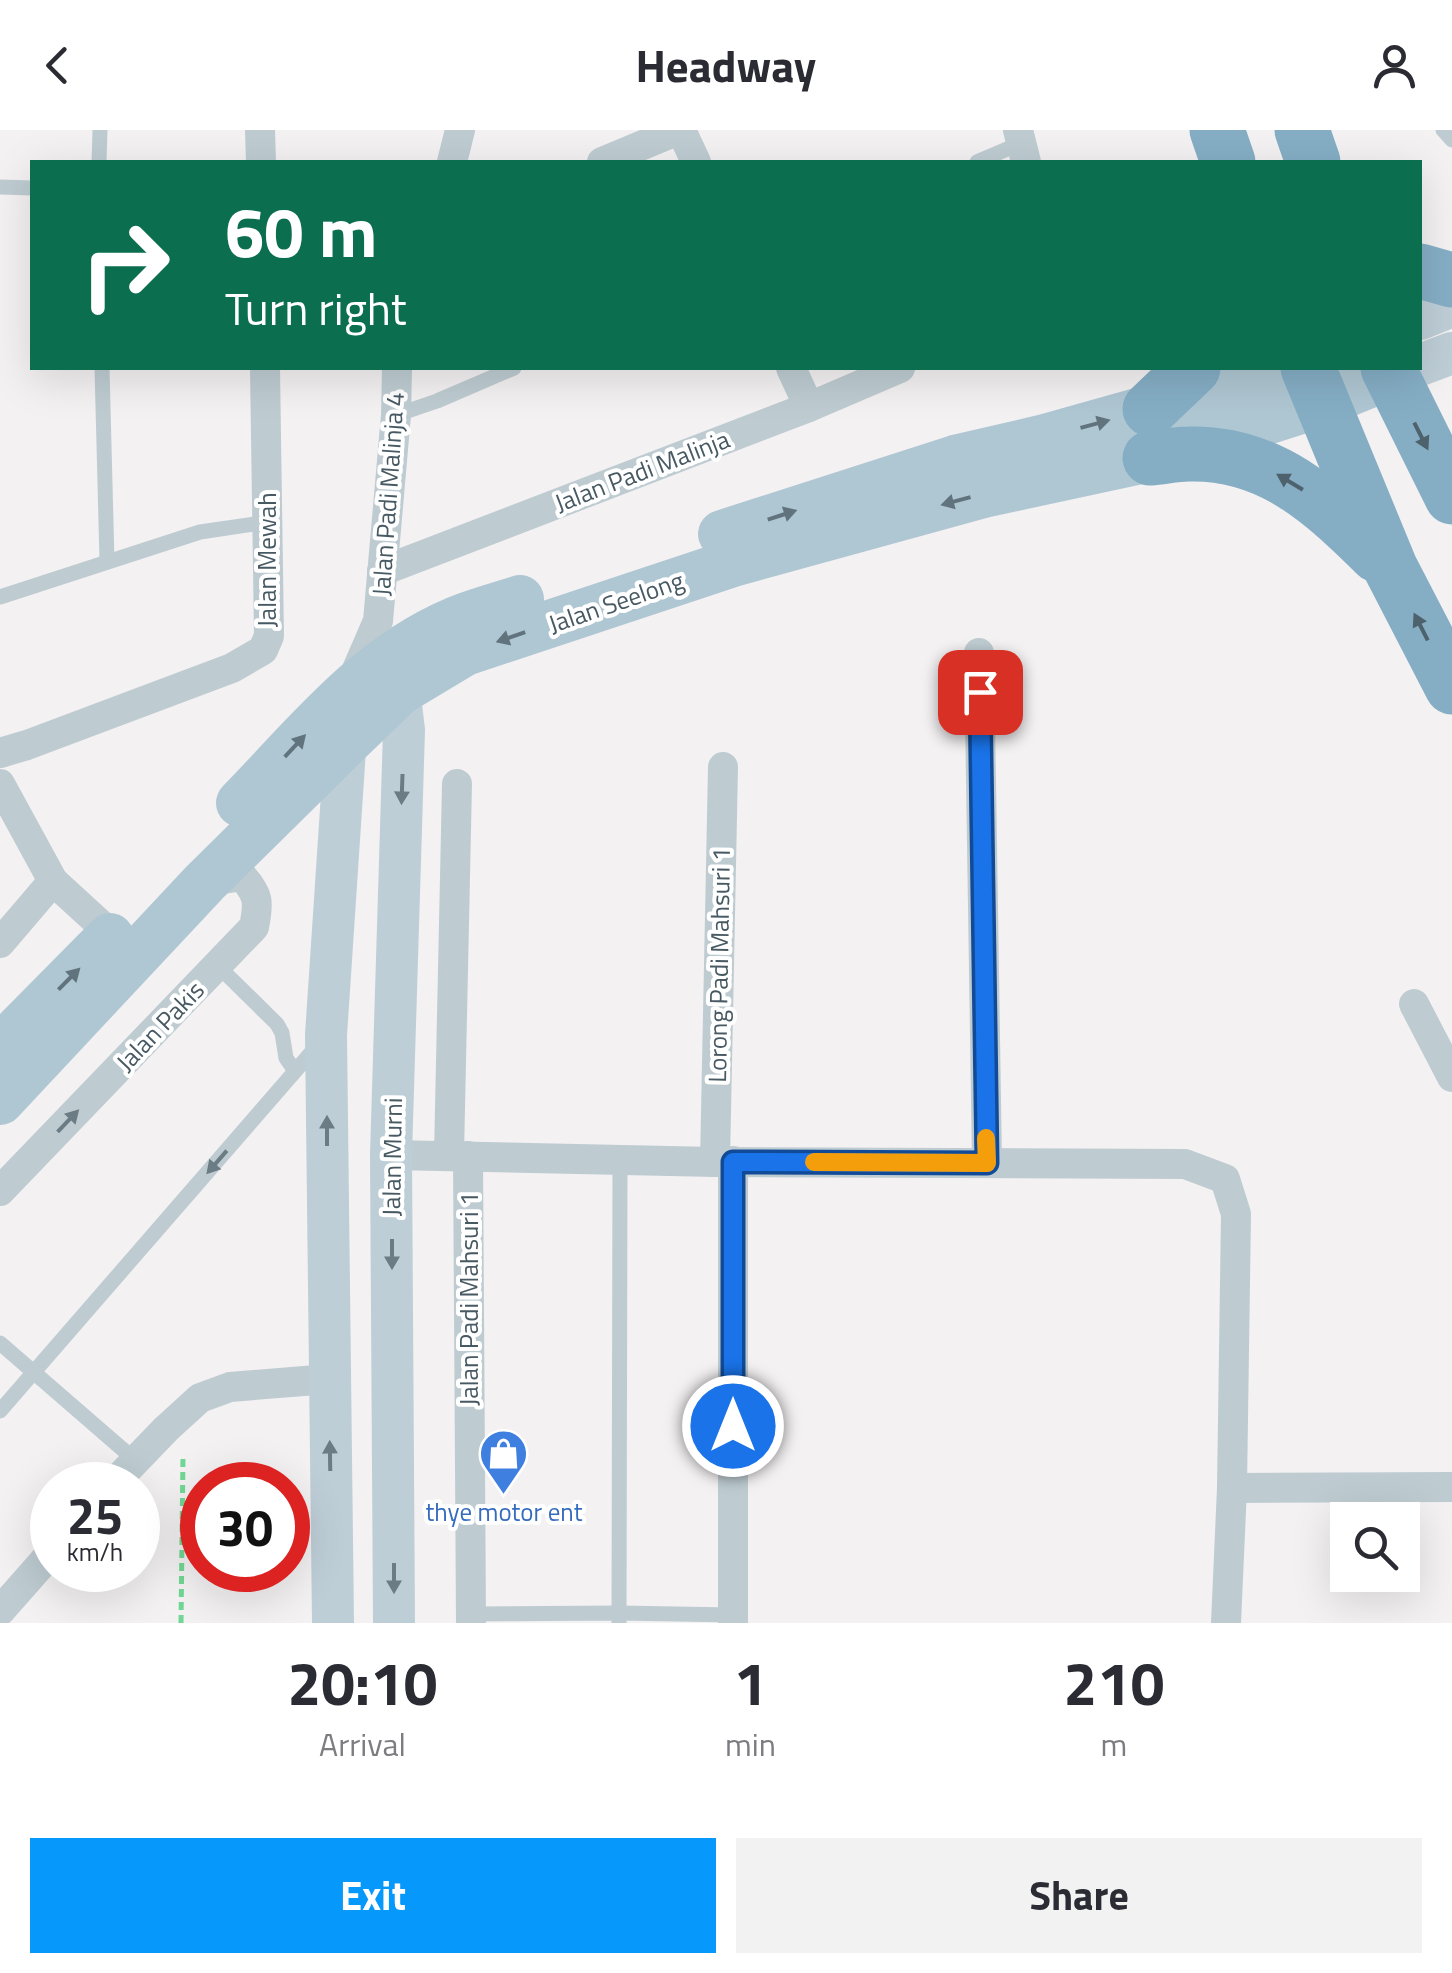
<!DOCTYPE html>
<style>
body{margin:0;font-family:"Titillium Web",sans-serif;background:#f2f2f3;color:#2b2b33;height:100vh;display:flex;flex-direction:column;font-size:38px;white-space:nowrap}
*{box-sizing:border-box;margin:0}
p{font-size:32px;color:#7c7c81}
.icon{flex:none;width:55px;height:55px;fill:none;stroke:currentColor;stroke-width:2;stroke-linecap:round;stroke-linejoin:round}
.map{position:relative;height:1493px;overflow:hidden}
.sheet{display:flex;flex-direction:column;background:#fff;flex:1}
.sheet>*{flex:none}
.top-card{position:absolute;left:30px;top:30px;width:1392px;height:210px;border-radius:0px;box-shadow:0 10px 40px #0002;background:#0b6e4f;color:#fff;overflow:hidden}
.controls{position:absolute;left:1330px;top:1372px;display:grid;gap:20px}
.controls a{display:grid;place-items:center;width:90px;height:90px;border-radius:0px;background:#fff;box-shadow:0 10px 40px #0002;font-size:50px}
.speed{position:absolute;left:30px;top:1332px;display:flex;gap:20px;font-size:50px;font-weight:700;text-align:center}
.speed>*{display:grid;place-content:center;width:130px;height:130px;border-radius:50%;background:#fff;box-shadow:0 10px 40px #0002;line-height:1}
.speed small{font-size:25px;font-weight:400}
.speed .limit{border:15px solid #d22;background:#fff;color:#111}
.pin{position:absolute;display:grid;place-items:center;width:85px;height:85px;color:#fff;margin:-42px;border-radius:20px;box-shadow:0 5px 15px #0006}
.me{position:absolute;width:110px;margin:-55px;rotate:0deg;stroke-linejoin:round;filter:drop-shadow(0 0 8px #0008)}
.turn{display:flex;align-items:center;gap:35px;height:210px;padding:0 30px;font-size:45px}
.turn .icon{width:130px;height:130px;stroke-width:2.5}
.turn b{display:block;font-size:70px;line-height:85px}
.eta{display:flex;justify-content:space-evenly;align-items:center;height:170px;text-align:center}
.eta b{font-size:60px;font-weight:700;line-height:70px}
.button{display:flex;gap:20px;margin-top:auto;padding:20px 30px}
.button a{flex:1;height:115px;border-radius:0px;background:#0698fa;color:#fff;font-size:40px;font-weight:700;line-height:115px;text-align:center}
.button a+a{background:#f2f2f3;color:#2b2b33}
header{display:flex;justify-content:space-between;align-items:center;height:130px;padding:0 30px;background:#fff;font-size:45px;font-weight:700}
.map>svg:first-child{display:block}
</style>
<header><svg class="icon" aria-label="back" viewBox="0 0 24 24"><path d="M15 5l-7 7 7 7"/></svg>Headway<svg class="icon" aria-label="person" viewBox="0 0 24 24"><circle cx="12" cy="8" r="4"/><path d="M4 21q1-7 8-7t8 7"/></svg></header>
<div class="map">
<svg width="1452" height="1493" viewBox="0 0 1452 1493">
<rect width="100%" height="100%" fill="#f4f1f2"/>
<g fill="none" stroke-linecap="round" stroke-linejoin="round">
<path stroke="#71d794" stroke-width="5" stroke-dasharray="8 5" stroke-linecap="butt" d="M181 1493 183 1326"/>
<g stroke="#beccd2" stroke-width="15">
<path d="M1443 0 1452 10"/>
<path d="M99 32 100 0"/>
<path d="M977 32 1021 13"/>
<path d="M0 57 32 58"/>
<path d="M102 238 107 431"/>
<path d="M396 285 437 271 514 238"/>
<path d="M0 467 200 402 268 392"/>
<path d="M218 836 277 894 282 903 286 928 295 941"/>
<path d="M0 1213 135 1330"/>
<path d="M0 1281 317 916"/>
<path d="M471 1484 619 1483 733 1485"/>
<path d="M619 1493 620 1029"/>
</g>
<g stroke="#beccd2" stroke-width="30">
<path d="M260 0 261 32"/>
<path d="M681 0 696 32"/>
<path d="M1018 0 1026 32"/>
<path d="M452 32 460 0"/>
<path d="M602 32 679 0"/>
<path d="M791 238 809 277"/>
<path d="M382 441 809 277 900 238"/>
<path d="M979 523 987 1033"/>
<path d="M352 551 378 491 396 285 397 238"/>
<path d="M0 623 27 615 232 538 263 520 269 506 265 238"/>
<path d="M0 654 53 751 112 805"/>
<path d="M0 813 53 751"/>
<path d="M1414 874 1452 947"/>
<path d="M391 1025 715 1032 1185 1034 1225 1049 1236 1084 1232 1358 1226 1493"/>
<path d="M449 1025 457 654"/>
<path d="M468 1026 471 1493"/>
<path d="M733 1031V1493"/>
<path d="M715 1032 723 637"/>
<path d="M0 1061 254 797C259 772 259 765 242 746L205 752"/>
<path d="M112 1355 166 1299 200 1268 230 1257 329 1249"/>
<path d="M1232 1358 1452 1357"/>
<path d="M0 1481 52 1422"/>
</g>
<g stroke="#beced7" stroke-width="42">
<path d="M1420 189 1452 176"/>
<path d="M1420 235 1452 223"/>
<path d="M333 1493 326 905 347 589"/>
<path d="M394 1493 391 1025 404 600 396 534"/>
</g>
<g stroke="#afc7d3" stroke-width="48">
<path d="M722 404 955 329 1041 309 1294 238"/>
<path d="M240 673C306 605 365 529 454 491 475 482 499 476 520 469"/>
<path d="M0 918 110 807"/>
<path d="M0 971 205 752 346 613 400 561 465 522 736 432 983 364 1150 328 1323 273 1391 245"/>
</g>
<g stroke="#85aec5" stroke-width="55">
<path d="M1217 0 1228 32"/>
<path d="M1302 0 1313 32"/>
<path d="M1420 141 1452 150"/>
<path d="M1308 238 1390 437 1452 557"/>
<path d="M1388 238 1452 367"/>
<path d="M1150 279 1193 238"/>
<path d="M1150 328C1163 327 1176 324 1189 324 1271 322 1323 372 1377 425"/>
</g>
</g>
<defs><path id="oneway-solid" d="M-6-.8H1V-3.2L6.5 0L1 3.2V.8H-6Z" transform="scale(2.5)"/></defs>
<g fill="#61747e">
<use href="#oneway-solid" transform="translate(1095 294) rotate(-15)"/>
<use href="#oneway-solid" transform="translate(956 371) rotate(165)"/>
<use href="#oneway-solid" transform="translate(782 385) rotate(-18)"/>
<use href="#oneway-solid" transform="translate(511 507) rotate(161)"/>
<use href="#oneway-solid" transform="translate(295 616) rotate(-47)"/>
<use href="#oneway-solid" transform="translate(69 849) rotate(-45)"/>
</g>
<g fill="#4d626c">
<use href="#oneway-solid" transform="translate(1421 306) rotate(63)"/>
<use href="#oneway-solid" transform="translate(1290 352) rotate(-149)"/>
<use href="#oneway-solid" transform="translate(1421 497) rotate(-117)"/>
</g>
<g fill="#6b7c85">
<use href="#oneway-solid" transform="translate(402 659) rotate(92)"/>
<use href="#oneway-solid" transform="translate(327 1001) rotate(-90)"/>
<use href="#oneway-solid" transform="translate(392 1124) rotate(90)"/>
<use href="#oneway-solid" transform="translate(330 1326) rotate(-91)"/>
<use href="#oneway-solid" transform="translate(394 1448) rotate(90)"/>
</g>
<g fill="#6b7c84">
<use href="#oneway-solid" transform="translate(68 991) rotate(-46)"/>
<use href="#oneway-solid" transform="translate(217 1032) rotate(131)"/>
</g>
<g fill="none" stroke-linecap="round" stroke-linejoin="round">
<defs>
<path id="route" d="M733 1296V1032L987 1033 980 562"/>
</defs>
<use href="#route" stroke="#114b97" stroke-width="25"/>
<use href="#route" stroke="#1a73e8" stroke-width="18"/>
<path stroke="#f59e0b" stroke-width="18" d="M814 1032 987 1033 986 1008"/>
</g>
<defs>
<symbol id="shop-pin" viewBox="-11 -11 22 30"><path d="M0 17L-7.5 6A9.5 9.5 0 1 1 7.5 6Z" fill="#3f7fe0" stroke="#fff"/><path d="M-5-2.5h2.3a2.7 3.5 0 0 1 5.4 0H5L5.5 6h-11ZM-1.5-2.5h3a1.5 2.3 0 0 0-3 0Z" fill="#fff"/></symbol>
</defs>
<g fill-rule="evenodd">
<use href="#shop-pin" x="476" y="1296" width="55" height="75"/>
</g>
<g text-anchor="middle" stroke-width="8" stroke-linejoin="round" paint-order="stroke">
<g font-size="25" fill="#475962" stroke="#fff">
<text transform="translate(642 341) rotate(-21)" y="9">Jalan Padi Malinja</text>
<text transform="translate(388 364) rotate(-86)" y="9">Jalan Padi Malinja 4</text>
<text transform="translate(267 430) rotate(-90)" y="9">Jalan Mewah</text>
<text transform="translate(616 472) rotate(-19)" y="9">Jalan Seelong</text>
<text transform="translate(719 835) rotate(-89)" y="9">Lorong Padi Mahsuri 1</text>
<text transform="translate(160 896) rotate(-46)" y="9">Jalan Pakis</text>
<text transform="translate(392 1027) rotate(-89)" y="9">Jalan Murni</text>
<text transform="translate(469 1169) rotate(-90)" y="9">Jalan Padi Mahsuri 1</text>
</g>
<g font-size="25" fill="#366cbe" stroke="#fff">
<text x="504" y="1391">thye motor ent</text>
</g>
</g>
</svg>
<div class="controls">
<a><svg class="icon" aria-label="search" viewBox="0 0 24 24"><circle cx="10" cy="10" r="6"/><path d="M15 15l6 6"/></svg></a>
</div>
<div class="speed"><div>25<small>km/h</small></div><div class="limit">30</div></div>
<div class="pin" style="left:980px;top:562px;background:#d93025"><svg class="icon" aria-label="arrive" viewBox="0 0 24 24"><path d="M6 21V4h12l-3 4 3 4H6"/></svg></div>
<svg class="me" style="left:733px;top:1296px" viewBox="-20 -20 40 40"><circle r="17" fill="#1a73e8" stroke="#fff" stroke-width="3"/><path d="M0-11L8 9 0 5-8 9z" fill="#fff"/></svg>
<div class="top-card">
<div class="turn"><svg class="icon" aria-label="right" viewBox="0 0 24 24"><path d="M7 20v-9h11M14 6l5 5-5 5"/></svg><div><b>60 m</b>Turn right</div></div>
</div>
</div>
<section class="sheet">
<div class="eta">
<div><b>20:10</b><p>Arrival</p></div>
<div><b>1</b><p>min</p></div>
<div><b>210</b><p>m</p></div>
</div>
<div class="button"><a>Exit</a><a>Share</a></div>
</section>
